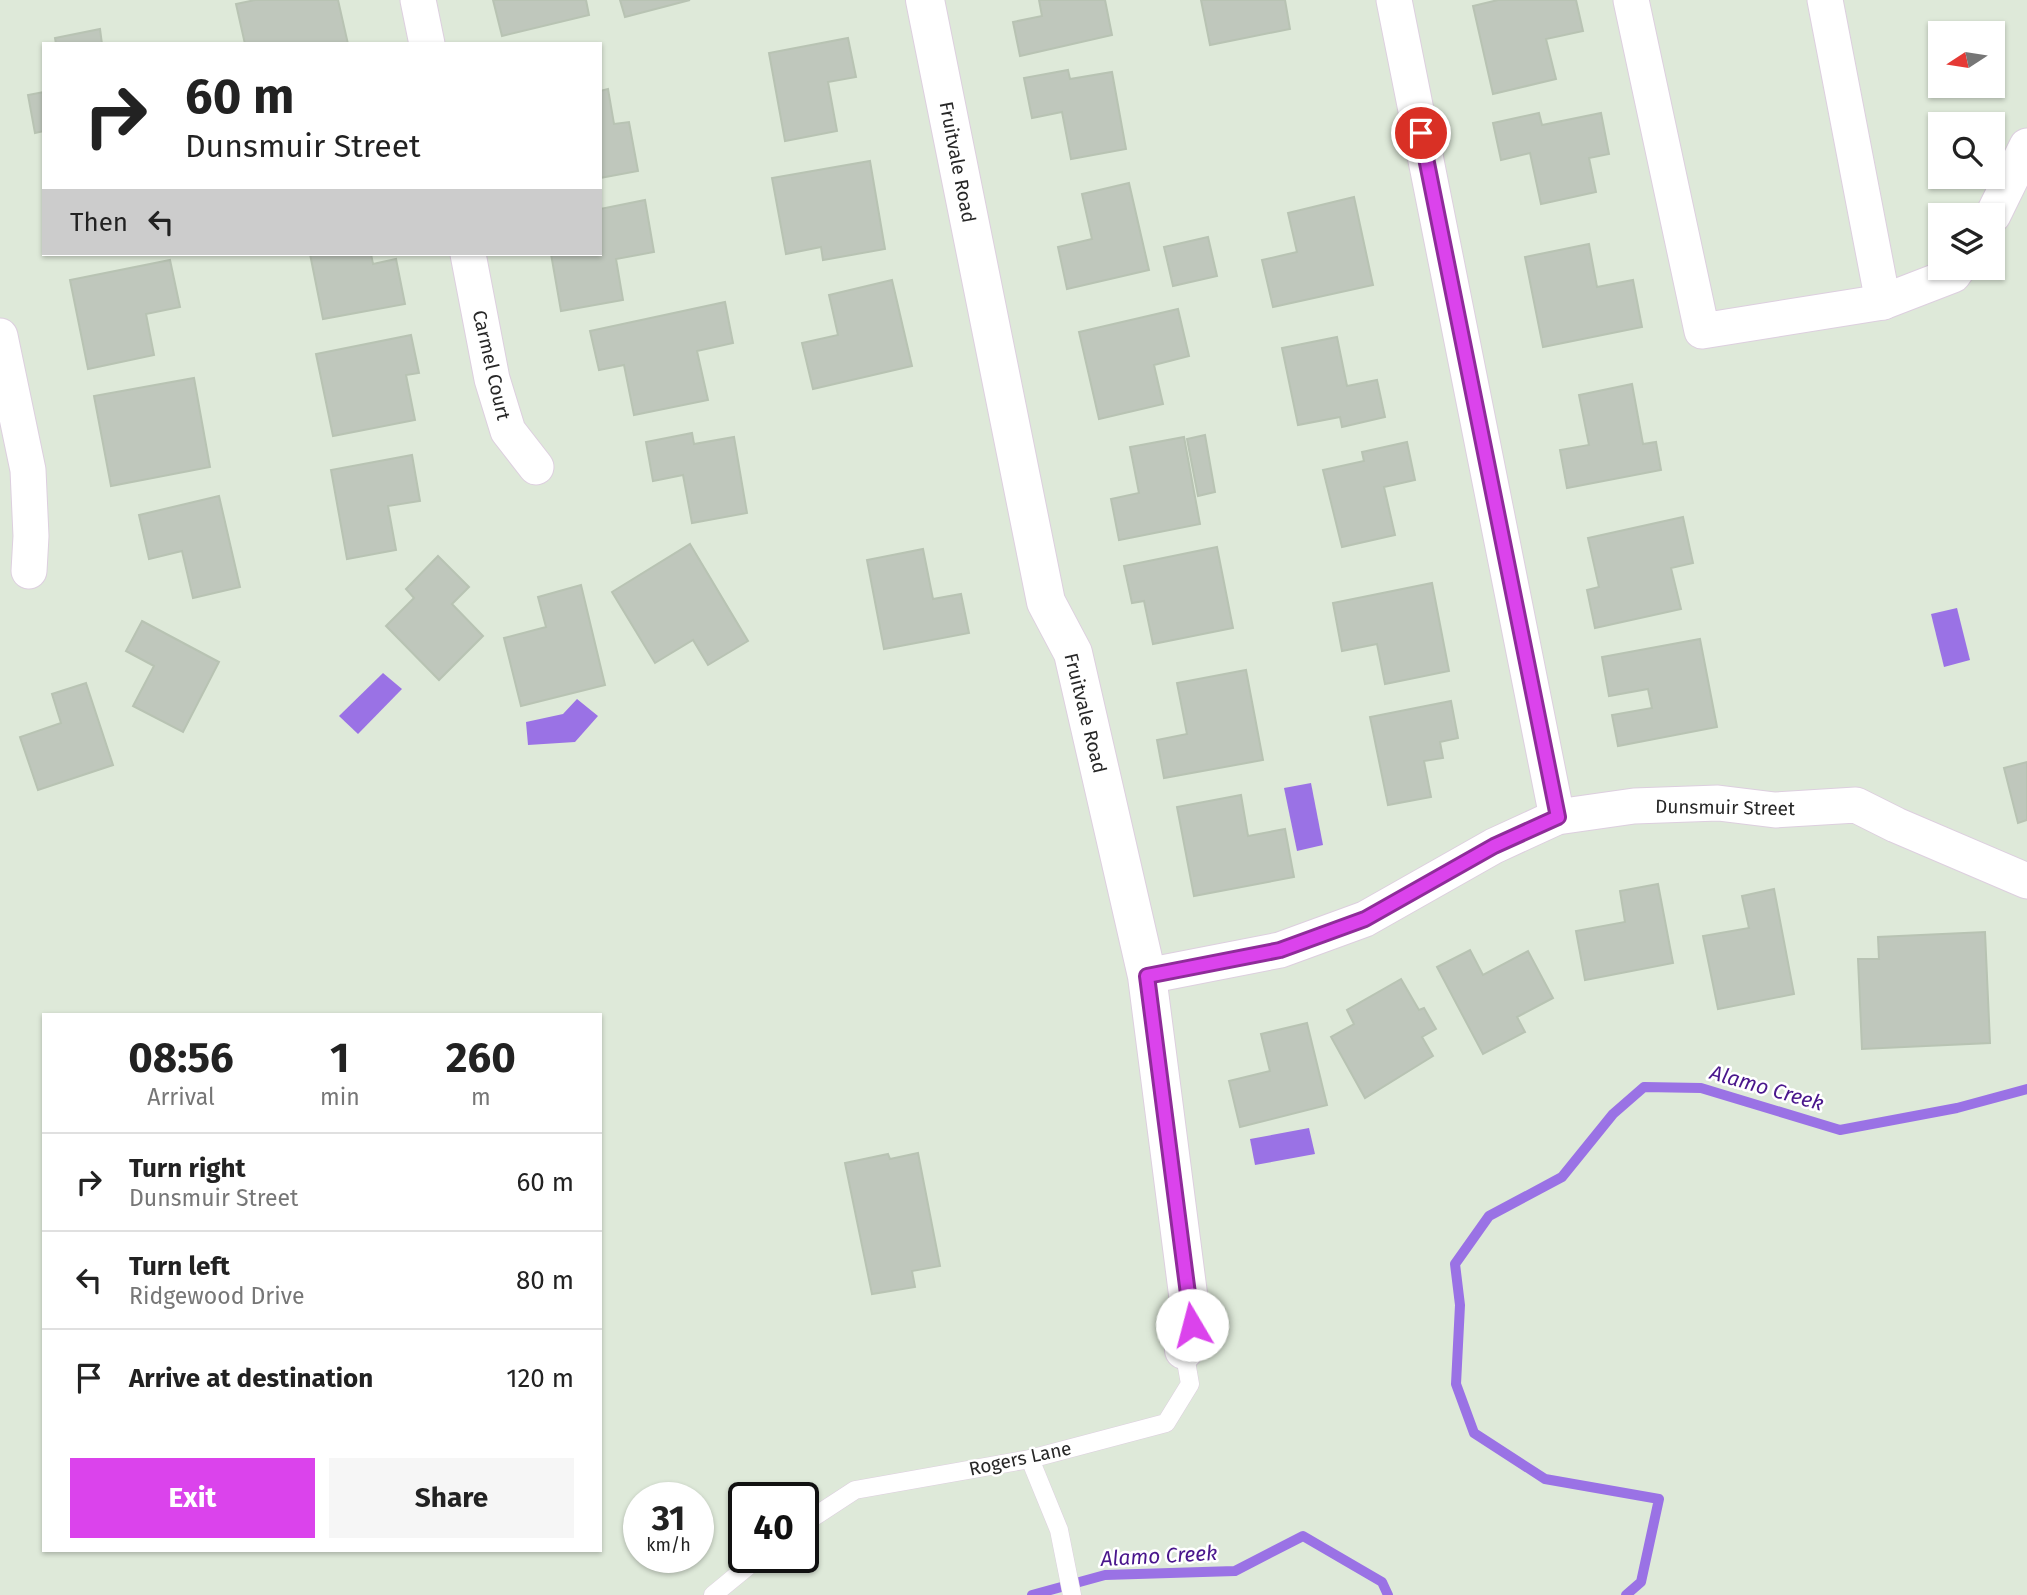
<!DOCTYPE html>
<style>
body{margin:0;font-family:"Fira Sans",sans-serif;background:#f6f6f6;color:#222;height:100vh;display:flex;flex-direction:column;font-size:26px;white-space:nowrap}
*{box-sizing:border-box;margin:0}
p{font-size:23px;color:#767676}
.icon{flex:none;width:38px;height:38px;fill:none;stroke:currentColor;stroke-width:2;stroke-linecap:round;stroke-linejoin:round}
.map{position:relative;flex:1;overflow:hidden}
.panel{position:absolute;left:42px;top:1013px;width:560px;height:539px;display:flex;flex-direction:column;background:#fff;border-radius:0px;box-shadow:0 2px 5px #0004}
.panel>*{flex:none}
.banner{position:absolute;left:42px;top:42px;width:560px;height:214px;border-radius:0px;box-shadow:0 2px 5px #0004;background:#fff;color:#222;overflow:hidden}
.needle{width:46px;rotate:258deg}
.buttons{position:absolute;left:1928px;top:21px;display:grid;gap:14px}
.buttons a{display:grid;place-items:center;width:77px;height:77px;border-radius:0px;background:#fff;box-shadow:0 2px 5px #0004;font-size:35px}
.speed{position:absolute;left:623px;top:1482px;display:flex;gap:14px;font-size:35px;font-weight:700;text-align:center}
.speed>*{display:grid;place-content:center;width:91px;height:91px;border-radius:50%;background:#fff;box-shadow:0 2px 5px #0004;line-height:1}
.speed small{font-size:18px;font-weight:400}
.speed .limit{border:4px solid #111;border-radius:10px;background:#fff;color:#111}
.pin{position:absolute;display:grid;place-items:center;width:60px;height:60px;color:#fff;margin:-30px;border:4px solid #fff;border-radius:50%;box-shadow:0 2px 7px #0007}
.me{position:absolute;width:77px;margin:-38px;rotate:352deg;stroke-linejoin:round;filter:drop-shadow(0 0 5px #0008)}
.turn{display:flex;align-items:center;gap:24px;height:147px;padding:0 28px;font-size:32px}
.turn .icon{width:91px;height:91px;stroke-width:2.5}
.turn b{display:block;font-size:49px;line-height:60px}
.then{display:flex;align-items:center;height:66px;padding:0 28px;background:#0003;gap:14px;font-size:26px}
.eta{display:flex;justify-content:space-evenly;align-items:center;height:119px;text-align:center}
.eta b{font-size:42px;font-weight:700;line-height:49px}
.button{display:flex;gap:14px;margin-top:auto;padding:14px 28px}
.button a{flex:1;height:80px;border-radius:0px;background:#db43ec;color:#fff;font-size:28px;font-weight:700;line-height:80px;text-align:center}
.button a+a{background:#f6f6f6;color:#222}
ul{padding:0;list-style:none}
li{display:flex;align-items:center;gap:21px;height:98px;padding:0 28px;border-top:2px solid #e0e0e0}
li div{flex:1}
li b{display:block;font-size:26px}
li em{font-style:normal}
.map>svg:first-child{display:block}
</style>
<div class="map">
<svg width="2027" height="1595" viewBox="0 0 2027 1595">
<rect width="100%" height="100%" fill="#dee9d9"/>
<g fill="#9a72e5">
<path d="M1957 608 1970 660 1944 667 1931 614Z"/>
<path d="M383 673 402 689 358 734 339 716Z"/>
<path d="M577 699 598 716 575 742 528 745 526 722 563 714Z"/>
<path d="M1311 783 1323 845 1297 851 1284 788Z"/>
<path d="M1309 1128 1315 1154 1255 1165 1250 1139Z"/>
</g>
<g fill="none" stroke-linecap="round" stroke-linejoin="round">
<g stroke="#9a72e5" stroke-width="10">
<path d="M1032 1595 1105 1575 1235 1571 1303 1536 1382 1582 1388 1595"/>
<path d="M1626 1595 1641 1582 1659 1499 1545 1479 1474 1433 1456 1384 1460 1305 1455 1264 1489 1216 1562 1177 1613 1114 1644 1087 1701 1088 1840 1130 1957 1108 2027 1089"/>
</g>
</g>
<g fill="#bfc7bc" stroke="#b8c3b3" stroke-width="2">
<path d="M255 0H338L348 44H245L236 4Z"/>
<path d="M493 0H586L589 15 502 36Z"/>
<path d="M620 0H690L625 17Z"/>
<path d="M1039 0H1105L1112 35 1020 56 1013 22 1042 16Z"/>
<path d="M1201 0H1285L1290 29 1210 45Z"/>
<path d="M1498 0H1576L1583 31 1546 39 1556 79 1493 94 1473 6Z"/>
<path d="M100 29 102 44H56L55 38Z"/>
<path d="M848 38 856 77 828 82 837 131 785 141 769 53Z"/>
<path d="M1068 70 1070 79 1112 72 1126 149 1071 159 1062 112 1032 118 1024 78Z"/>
<path d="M608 89 614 124 629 122 638 171 600 178V91Z"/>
<path d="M44 92V131L35 133 28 95Z"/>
<path d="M1539 113 1542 125 1601 113 1609 154 1589 158 1596 192 1541 204 1530 153 1501 160 1493 123Z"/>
<path d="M870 161 885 249 823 260 821 247 786 254 772 178Z"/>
<path d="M1129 183 1149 270 1067 289 1058 247 1092 239 1082 194Z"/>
<path d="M1354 197 1373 285 1273 307 1262 260 1297 252 1288 213Z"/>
<path d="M645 200 654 252 616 259 623 300 561 311 551 254H600V209Z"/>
<path d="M1208 237 1217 276 1173 286 1164 247Z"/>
<path d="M1589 244 1597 287 1633 280 1642 327 1543 347 1525 257Z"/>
<path d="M310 254H371L373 264 396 259 405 304 323 319Z"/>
<path d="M170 260 180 307 146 314 154 355 88 369 70 280Z"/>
<path d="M892 280 912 366 813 389 802 343 838 335 829 295Z"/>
<path d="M725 302 733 343 697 351 708 400 634 415 624 365 599 370 590 331Z"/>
<path d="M1178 309 1189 356 1154 365 1163 404 1099 419 1079 332Z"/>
<path d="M411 335 419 373 406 375 415 420 333 436 316 354Z"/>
<path d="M1337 337 1347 386 1377 380 1385 417 1342 427 1340 417 1298 425 1282 348Z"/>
<path d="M194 378 210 467 111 486 94 396Z"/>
<path d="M1632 384 1643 444 1656 442 1661 470 1567 488 1560 450 1589 445 1579 395Z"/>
<path d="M692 433 694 444 734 437 747 513 692 523 683 475 653 481 646 442Z"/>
<path d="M1205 435 1215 492 1198 496 1187 439Z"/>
<path d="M1184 437 1200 524 1119 540 1111 499 1139 493 1130 447Z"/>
<path d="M1407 442 1415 480 1384 487 1395 535 1342 547 1323 470 1364 461 1362 452Z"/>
<path d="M412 455 420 501 388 506 396 550 347 559 331 470Z"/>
<path d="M219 496 240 587 193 598 182 551 149 559 139 515Z"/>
<path d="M1683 517 1693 563 1671 568 1681 609 1595 628 1587 590 1599 587 1588 538Z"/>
<path d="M690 544 748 641 708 665 693 640 655 663 612 592Z"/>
<path d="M1217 547 1233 628 1153 644 1144 601 1132 603 1124 566Z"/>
<path d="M923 549 933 599 961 594 969 633 884 649 867 560Z"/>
<path d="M438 556 469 587 452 604 483 636 439 680 386 626 414 598 406 589Z"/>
<path d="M1432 583 1449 671 1385 684 1377 644 1342 651 1333 603Z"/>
<path d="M581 585 605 685 521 706 504 638 546 627 538 597Z"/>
<path d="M142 621 219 662 183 732 133 706 154 666 126 651Z"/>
<path d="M1700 639 1717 727 1618 746 1612 715 1652 708 1648 689 1609 696 1602 657Z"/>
<path d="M1246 670 1263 760 1164 778 1157 740 1187 734 1177 683Z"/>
<path d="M86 683 113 765 38 790 20 737 61 723 52 694Z"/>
<path d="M1451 701 1458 738 1440 742 1443 758 1424 761 1431 797 1388 805 1370 717Z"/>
<path d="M2027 762V820L2018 823 2004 768Z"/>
<path d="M1241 795 1248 836 1285 829 1294 877 1194 896 1177 807Z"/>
<path d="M1658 884 1673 963 1585 980 1576 931 1625 922 1620 891Z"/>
<path d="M1774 889 1794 994 1718 1009 1703 936 1749 928 1742 896Z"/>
<path d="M1985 932 1990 1043 1862 1049 1858 959H1879L1878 937Z"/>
<path d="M1470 950 1483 975 1528 951 1553 998 1517 1017 1525 1032 1483 1054 1437 967Z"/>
<path d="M1401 979 1419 1010 1424 1008 1436 1029 1422 1037 1433 1056 1365 1098 1331 1037 1354 1024 1347 1010Z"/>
<path d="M1307 1023 1327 1105 1240 1127 1229 1081 1270 1071 1261 1034Z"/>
<path d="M918 1153 940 1266 912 1271 915 1287 872 1294 845 1163 888 1154 890 1159Z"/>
</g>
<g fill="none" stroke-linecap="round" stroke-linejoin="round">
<defs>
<g id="service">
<path d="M1030 1459 1059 1530 1072 1595"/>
<path d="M803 1524 855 1490 1030 1459 1166 1423 1190 1384 1184 1350"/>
<path d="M713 1595 758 1558"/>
</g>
<g id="minor">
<path d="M418 0 427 44"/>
<path d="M1394 0 1557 817"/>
<path d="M1631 0 1702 331 1883 302"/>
<path d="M1825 0 1883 302 1953 275 1958 268"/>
<path d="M1993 215 2027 146"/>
<path d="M468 254 492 379 508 431 536 467"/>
<path d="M0 336 28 470 31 536 29 571"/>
<path d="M1147 976 1280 950 1365 919 1494 846 1557 817 1634 806 1718 803 1775 810 1856 805 1896 825 2027 881"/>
</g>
<path id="tertiary" d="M925 0 1046 602 1073 653 1147 976 1192 1325 1184 1350"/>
</defs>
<use href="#service" stroke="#ddcfdf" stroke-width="19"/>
<use href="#minor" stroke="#ddcfdf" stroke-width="37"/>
<use href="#tertiary" stroke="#ddcfdf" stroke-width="40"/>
<use href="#service" stroke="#fff" stroke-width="18"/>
<use href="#minor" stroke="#fff" stroke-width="35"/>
<use href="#tertiary" stroke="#fff" stroke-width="38"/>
</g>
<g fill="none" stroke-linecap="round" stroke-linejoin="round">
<defs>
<path id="route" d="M1192 1325 1147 976 1280 950 1365 919 1494 846 1558 817 1421 133"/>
</defs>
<use href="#route" stroke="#8e2c99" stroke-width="18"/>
<use href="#route" stroke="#db43ec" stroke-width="12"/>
</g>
<g text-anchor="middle" stroke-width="5" stroke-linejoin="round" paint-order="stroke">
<g font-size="19" fill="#272727" stroke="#fff">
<text transform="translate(958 162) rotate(79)" y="7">Fruitvale Road</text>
<text transform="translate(492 365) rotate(77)" y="7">Carmel Court</text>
<text transform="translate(1086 713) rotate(76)" y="7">Fruitvale Road</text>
<text transform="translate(1725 807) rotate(1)" y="7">Dunsmuir Street</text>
<text transform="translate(1020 1458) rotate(-12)" y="7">Rogers Lane</text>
</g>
<g font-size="21" font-style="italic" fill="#49168c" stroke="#fff">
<text transform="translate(1767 1088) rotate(16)" y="7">Alamo Creek</text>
<text transform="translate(1159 1556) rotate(-3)" y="7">Alamo Creek</text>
</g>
</g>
</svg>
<div class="buttons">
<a><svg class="needle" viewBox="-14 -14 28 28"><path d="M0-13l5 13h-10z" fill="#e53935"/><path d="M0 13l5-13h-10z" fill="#767676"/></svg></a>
<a><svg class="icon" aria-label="search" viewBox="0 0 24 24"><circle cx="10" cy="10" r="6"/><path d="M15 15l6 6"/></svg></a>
<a><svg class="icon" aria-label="layers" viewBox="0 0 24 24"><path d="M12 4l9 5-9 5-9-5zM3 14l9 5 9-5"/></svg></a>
</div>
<div class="speed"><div>31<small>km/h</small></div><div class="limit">40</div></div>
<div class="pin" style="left:1421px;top:133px;background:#d93025"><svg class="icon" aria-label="arrive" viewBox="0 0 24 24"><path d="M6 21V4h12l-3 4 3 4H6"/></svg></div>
<svg class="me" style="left:1192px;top:1325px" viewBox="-20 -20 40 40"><circle r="19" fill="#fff"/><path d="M0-13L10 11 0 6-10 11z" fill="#db43ec"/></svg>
<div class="banner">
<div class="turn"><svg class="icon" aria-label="right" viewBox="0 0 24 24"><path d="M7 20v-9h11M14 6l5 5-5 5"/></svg><div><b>60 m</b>Dunsmuir Street</div></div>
<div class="then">Then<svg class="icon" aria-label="left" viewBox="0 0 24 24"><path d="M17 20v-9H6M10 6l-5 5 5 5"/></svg></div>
</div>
<section class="panel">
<div class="eta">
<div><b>08:56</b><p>Arrival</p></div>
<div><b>1</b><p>min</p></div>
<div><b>260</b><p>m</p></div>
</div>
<ul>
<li><svg class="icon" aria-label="right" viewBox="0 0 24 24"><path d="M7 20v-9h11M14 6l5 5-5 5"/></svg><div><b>Turn right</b><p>Dunsmuir Street</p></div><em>60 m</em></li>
<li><svg class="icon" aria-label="left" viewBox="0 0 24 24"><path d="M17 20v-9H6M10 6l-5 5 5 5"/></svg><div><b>Turn left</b><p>Ridgewood Drive</p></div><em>80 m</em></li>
<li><svg class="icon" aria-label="arrive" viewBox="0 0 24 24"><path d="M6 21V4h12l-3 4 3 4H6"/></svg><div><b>Arrive at destination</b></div><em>120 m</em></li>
</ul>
<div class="button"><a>Exit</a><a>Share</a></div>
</section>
</div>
